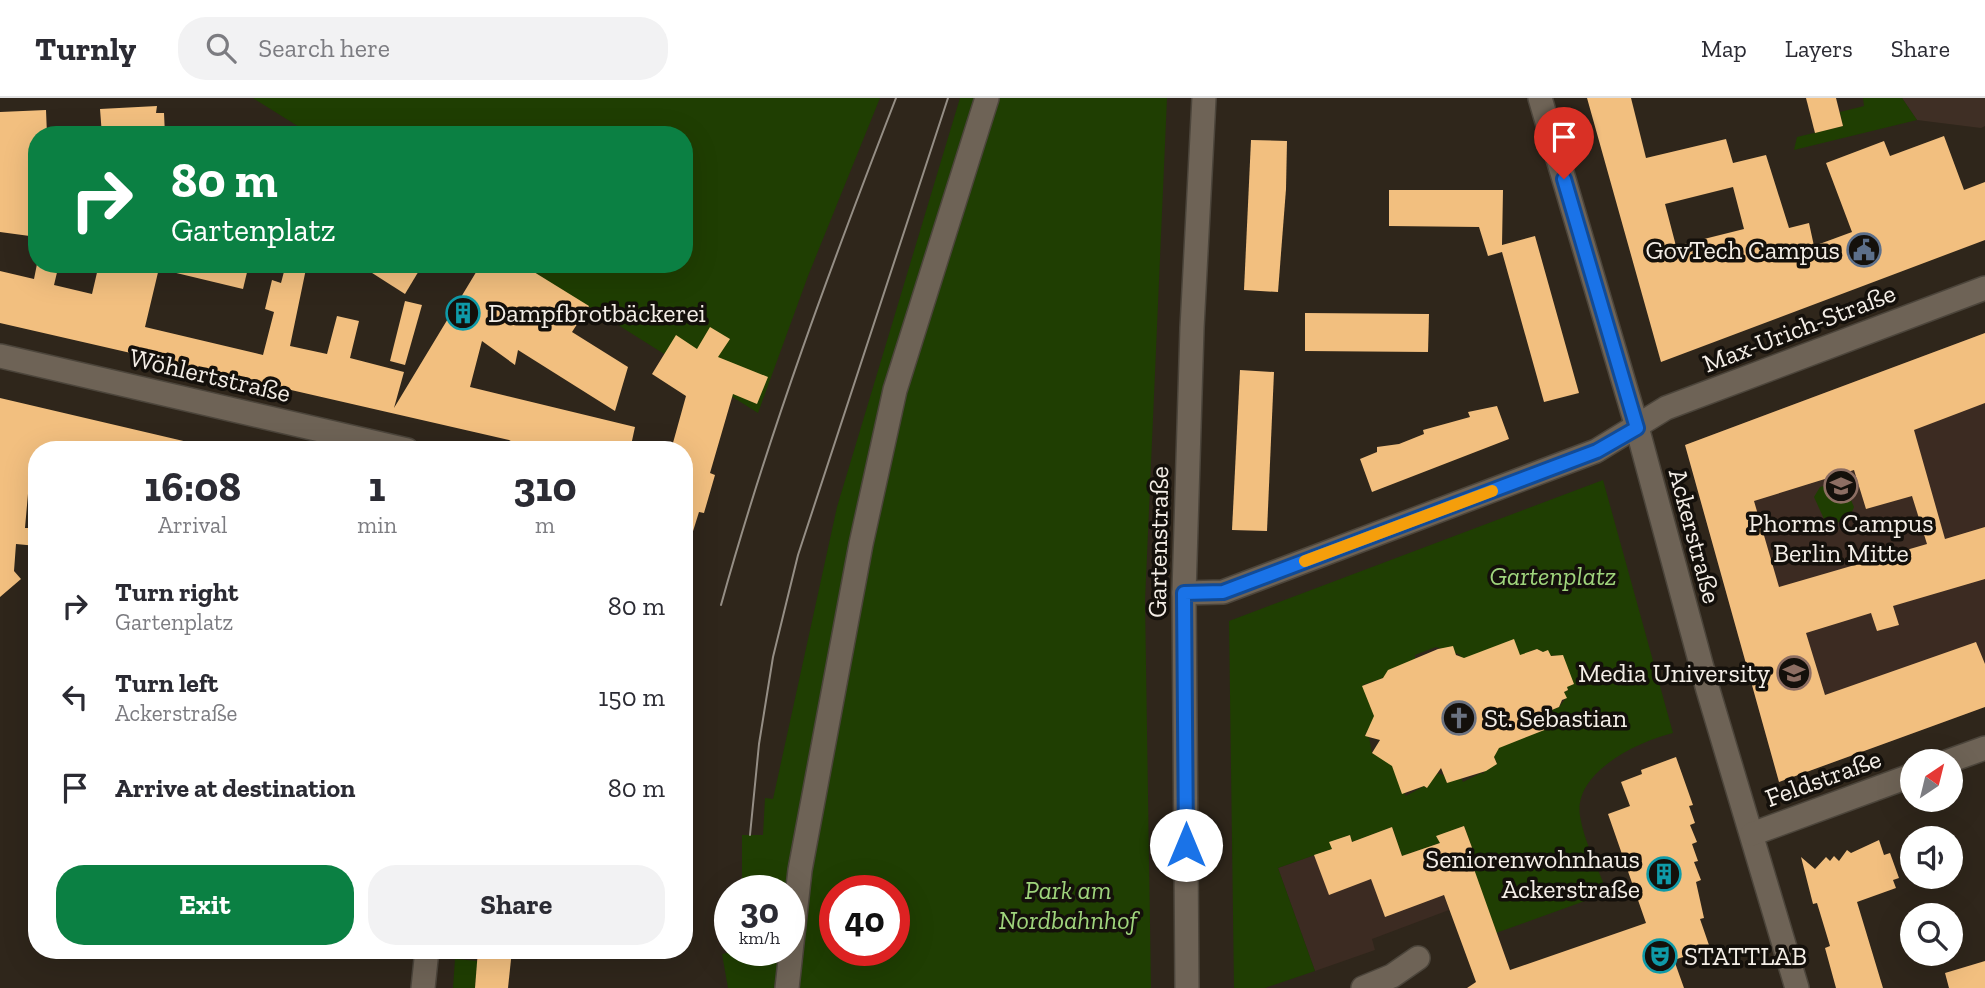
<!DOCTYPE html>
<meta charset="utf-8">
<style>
body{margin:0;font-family:"Zilla Slab",serif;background:#f2f2f3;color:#2b2b33;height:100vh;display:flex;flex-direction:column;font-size:26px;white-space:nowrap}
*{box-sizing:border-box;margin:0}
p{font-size:23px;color:#7c7c81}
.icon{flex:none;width:38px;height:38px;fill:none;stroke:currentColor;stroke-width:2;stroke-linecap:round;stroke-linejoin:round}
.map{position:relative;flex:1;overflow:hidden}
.sheet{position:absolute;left:28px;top:343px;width:665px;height:518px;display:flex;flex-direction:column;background:#fff;border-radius:28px;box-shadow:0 7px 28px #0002}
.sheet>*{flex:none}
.guide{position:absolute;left:28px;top:28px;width:665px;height:147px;border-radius:28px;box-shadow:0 7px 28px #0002;background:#0b8043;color:#fff;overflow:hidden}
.needle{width:46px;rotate:35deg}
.controls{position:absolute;left:1900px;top:651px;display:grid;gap:14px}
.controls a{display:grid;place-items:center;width:63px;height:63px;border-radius:50%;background:#fff;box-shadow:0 7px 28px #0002;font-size:35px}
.speed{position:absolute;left:714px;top:777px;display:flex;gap:14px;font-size:35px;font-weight:700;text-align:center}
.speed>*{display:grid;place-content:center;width:91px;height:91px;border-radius:50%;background:#fff;box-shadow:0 7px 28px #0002;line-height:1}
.speed small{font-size:18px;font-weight:400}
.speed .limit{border:10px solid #d22;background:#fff;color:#111}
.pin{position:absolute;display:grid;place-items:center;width:60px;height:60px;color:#fff;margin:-72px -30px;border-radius:50% 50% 50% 0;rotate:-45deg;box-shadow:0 0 7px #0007}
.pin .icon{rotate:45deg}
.me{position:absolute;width:77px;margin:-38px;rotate:0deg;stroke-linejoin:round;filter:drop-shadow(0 0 5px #0008)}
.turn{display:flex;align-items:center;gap:24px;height:147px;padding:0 28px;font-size:32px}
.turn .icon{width:91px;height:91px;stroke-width:2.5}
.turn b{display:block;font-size:49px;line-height:60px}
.eta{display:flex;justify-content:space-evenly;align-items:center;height:119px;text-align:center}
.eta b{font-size:42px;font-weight:700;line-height:49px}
.action{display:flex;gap:14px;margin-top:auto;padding:14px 28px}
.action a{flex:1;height:80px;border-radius:28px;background:#0b8043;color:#fff;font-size:28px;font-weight:700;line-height:80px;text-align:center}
.action a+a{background:#f2f2f3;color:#2b2b33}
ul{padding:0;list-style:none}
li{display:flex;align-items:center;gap:21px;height:91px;padding:0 28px}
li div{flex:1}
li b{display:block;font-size:26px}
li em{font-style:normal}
header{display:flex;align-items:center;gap:42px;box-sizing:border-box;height:98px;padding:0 35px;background:#fff;border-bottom:2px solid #e1e1e2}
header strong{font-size:33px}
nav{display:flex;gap:38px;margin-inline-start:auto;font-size:24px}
.search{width:490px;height:63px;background:#f2f2f3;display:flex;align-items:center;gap:18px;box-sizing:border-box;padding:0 24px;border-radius:28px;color:#7c7c81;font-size:26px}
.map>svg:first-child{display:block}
</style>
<header>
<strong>Turnly</strong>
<div class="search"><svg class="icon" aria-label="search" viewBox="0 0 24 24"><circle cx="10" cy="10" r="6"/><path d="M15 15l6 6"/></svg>Search here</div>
<nav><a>Map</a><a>Layers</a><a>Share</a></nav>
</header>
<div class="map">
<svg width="1985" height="890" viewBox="0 0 1985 890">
<rect width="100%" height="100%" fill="#2f261b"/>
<path fill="#3f2f25" d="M1902 0H1985V28L1981 30 1917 22Z"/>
<g fill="#3c2b22">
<path d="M1985 235V609L1779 684 1685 347Z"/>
<path d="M1464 728 1474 755 1440 787 1449 812 1372 841 1375 852 1315 873 1278 770 1392 729Z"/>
</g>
<g fill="#1f3e02" fill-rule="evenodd">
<path d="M253 0H880L808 178 758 315 521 166H684V37H312Z"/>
<path d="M960 0H1167L1145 503 1151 890H728L722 856 742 852H789V793H742V737H763L765 700 773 701 837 409ZM835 793H894V852H835Z"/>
<path d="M1863 0H1902L1917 22 1794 52 1797 39 1843 28 1840 14 1864 8Z"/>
<path d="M1603 382 1673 635C1639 643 1573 674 1580 718 1584 744 1599 771 1607 795L1496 835 1469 757 1474 755 1464 728 1437 738 1440 745 1402 758 1392 729 1352 744 1350 737 1330 744 1332 751 1278 770 1315 873 1265 890H1234L1229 523ZM1436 549 1458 556 1465 562 1519 557 1527 560 1528 554 1537 551 1551 558 1555 557 1568 592 1564 594 1566 600 1559 609 1542 616 1547 631 1498 648 1494 659 1497 666 1483 672 1484 676 1481 675 1463 684 1460 678 1447 685 1444 677 1436 675 1427 690 1424 688 1406 698 1390 662 1372 655 1369 639 1365 637 1376 618 1373 616 1374 611 1363 587 1383 580 1415 561V557Z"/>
<path d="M1834 385 1848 395 1854 409 1849 421 1836 425 1824 421 1814 399 1820 389Z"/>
<path d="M455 861 478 863 475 890H453Z"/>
</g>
<g fill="#f2bf7f" fill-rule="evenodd">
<path d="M1587 0H1631L1646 60 1726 41 1733 65 1766 57 1789 130 1809 125 1814 148 1852 134 1826 65 1884 43 1890 58 1944 38 1964 92 1985 84V142L1661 264ZM1733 89 1744 131 1676 148 1665 106Z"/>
<path d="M1806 0H1836L1843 28 1815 35Z"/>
<path d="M157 8 156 15H164L165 37H102L100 11Z"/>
<path d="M46 12 47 37H37V139L0 134V14Z"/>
<path d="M1251 42 1287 43 1286 91 1278 194 1244 192Z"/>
<path d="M1389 92H1503L1502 147 1535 138 1579 295 1544 304 1502 154 1488 158 1479 129 1389 128Z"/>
<path d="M37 166H59L54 187 92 196 99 166H160L145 229 263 257 274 214 265 211 272 182 281 185 286 166H307L290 248 327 256 337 218 359 223 350 260 404 274 394 310 481 166H521L589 208 572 234 628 269 615 313 518 252 515 267 482 243 470 289 635 329 630 352H515L516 346 509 342 0 225V173L34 181Z"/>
<path d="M169 166H249L243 191 168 173Z"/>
<path d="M358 166H423L405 196Z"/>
<path d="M405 203 422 207 405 267 390 263Z"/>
<path d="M1305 215 1429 216 1428 254 1305 253Z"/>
<path d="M710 229 730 241 718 259 768 279 757 306 733 296 710 375 715 377 704 415 699 414 689 446H684V352H671L686 298 652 276 676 237 697 251Z"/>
<path d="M1985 235V305L1914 332 1945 441 1985 429V481L1893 508 1899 527 1877 533 1871 515 1806 535 1825 597 1976 544 1985 566V609L1779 684 1685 347ZM1854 372 1866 411 1912 398 1927 446 1779 489 1754 403Z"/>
<path d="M1240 272 1274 274 1267 433 1232 432Z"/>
<path d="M0 300 192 345 191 352H37V379L30 373 25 430H37V448L16 446 14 473 21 481 0 499Z"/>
<path d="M1497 308 1509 341 1372 394 1360 361 1377 354V349L1399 346 1424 336 1423 332 1470 319 1468 314Z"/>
<path d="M1514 541 1520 557 1537 551 1543 554 1548 552 1551 558 1563 557 1574 586 1567 589 1568 592 1564 594 1567 600 1562 602 1559 609 1542 616 1547 631 1499 650 1494 659 1497 666 1486 673 1447 685 1441 670 1427 690 1424 688 1402 696 1392 668 1372 655 1380 642 1365 638 1374 618 1362 588 1383 580 1388 572 1438 551 1453 548 1456 557 1464 560Z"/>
<path d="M1676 659 1693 707 1689 708 1695 725 1690 727 1697 744 1692 746 1698 763 1694 764 1701 782 1696 784 1704 820 1700 821 1710 850 1674 862 1684 890H1467L1476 884 1444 797 1385 819 1371 781 1329 797 1314 757 1332 751 1329 744 1350 737 1352 744 1392 729 1402 758 1440 745 1436 738 1464 728 1474 755 1469 757 1510 872 1646 825 1608 716 1630 708 1621 684 1642 676 1641 672Z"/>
<path d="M1879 742 1884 757 1890 755 1899 780 1893 782 1896 790 1857 804 1883 890H1836L1825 850 1830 848 1817 805 1813 806 1801 759 1815 771 1826 759 1830 763 1834 758 1839 763 1847 752 1851 755Z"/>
<path d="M478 852H512L508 890H475Z"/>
<path d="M1985 863V890H1949L1945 875Z"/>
</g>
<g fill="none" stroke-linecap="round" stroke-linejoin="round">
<defs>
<g id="minor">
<path d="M1540 0 1637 329 1708 592 1797 890"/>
<path d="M0 258 407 352"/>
<path d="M1184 495 1223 494 1596 353 1666 310 1985 190"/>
<path d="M1949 663 1985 650"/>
<path d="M1752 736 1913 677"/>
<path d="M423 890 427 852"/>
<path d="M787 890 800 772 861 446 895 292 987 0"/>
<path d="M1187 890 1184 495 1192 230 1204 0"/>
<path d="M1363 890 1392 878 1418 860"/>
</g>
</defs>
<use href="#minor" stroke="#4c453b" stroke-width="26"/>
<use href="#minor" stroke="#6e6356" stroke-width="23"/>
<g stroke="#958e85" stroke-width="2">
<path d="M721 507C769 334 831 168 896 0"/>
<path d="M750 737 759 646 773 559 798 457 948 0"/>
</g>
</g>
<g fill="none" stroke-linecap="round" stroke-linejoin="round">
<defs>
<path id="route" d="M1186 747 1184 495 1223 494 1597 353 1637 330 1564 81"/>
</defs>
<use href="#route" stroke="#114b97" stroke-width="18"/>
<use href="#route" stroke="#1a73e8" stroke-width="12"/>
<path stroke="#f59e0b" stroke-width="12" d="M1305 463 1492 393"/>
</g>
<defs>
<symbol id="civic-ring" viewBox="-11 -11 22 22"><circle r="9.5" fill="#14100b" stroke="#5c6f8a" stroke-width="1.5"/><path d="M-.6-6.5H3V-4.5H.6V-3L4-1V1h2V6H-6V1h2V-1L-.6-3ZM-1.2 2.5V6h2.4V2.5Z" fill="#5c6f8a"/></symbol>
<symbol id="building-ring" viewBox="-11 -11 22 22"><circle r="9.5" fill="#14100b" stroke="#0f9aa8" stroke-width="1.5"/><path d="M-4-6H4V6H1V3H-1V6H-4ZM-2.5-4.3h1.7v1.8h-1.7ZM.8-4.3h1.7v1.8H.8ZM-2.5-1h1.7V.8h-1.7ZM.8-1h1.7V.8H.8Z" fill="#0f9aa8"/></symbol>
<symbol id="school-ring" viewBox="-11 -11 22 22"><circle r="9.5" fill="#14100b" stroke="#8d6e63" stroke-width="1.5"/><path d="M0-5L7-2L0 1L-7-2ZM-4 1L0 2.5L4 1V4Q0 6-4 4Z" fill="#8d6e63"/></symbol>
<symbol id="university-ring" viewBox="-11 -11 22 22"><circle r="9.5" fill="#14100b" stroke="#8d6e63" stroke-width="1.5"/><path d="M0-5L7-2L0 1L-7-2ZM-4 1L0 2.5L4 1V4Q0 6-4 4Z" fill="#8d6e63"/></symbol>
<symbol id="church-ring" viewBox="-11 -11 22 22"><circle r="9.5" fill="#14100b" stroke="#6b7280" stroke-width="1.5"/><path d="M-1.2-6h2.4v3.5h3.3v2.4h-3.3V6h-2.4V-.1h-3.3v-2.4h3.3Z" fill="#6b7280"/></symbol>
<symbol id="theatre-ring" viewBox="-11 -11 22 22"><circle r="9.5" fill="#14100b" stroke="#0f9aa8" stroke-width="1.5"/><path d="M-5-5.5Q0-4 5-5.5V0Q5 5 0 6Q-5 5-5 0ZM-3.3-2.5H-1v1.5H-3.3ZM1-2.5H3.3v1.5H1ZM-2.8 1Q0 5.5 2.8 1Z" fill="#0f9aa8"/></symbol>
</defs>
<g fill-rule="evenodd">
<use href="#civic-ring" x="1845" y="133" width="38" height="38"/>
<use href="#building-ring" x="444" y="196" width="38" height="38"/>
<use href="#school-ring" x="1822" y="369" width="38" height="38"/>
<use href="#university-ring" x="1775" y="556" width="38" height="38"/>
<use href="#church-ring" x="1440" y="601" width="38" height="38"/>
<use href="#building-ring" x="1645" y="757" width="38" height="38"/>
<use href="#theatre-ring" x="1641" y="839" width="38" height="38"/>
</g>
<g text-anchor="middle" stroke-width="7" stroke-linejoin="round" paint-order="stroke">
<g font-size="26" fill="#f4eee7" stroke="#14100b" text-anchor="end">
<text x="1840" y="161">GovTech Campus</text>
<text x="488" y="224" text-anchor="start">Dampfbrotbäckerei</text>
<text x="1841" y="434" text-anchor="middle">Phorms Campus<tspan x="1841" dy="30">Berlin Mitte</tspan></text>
<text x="1770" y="584">Media University</text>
<text x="1484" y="629" text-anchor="start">St. Sebastian</text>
<text x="1640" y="770">Seniorenwohnhaus<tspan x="1640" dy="30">Ackerstraße</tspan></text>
<text x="1684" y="867" text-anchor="start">STATTLAB</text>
</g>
<g font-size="26" fill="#f4eee7" stroke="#14100b">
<text transform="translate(1799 230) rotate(-21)" y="9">Max-Urich-Straße</text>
<text transform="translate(210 277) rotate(13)" y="9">Wöhlertstraße</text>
<text transform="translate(1695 438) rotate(75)" y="9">Ackerstraße</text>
<text transform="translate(1158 444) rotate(-89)" y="9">Gartenstraße</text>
<text transform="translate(1823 680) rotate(-20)" y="9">Feldstraße</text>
</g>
<g font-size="26" font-style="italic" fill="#9fd47c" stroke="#14100b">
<text x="1553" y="487">Gartenplatz</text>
<text x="1068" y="801">Park am<tspan x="1068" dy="30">Nordbahnhof</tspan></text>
</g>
</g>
</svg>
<div class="controls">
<a><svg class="needle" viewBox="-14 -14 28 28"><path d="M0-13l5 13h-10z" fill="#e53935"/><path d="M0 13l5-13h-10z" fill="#7c7c81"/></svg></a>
<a><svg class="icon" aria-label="sound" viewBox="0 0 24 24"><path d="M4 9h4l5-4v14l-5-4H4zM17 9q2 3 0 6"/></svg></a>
<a><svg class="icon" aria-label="search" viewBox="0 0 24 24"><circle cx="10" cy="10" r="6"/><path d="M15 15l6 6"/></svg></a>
</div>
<div class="speed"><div>30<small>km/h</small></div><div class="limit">40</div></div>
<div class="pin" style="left:1564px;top:81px;background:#d93025"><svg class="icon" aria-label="arrive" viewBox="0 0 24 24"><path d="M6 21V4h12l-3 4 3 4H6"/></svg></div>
<svg class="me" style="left:1186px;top:747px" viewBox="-20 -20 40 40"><circle r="19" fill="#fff"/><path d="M0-13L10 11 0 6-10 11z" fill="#1a73e8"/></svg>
<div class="guide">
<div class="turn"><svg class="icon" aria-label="right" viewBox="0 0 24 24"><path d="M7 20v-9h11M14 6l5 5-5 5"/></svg><div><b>80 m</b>Gartenplatz</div></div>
</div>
<section class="sheet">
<div class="eta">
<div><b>16:08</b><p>Arrival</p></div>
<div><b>1</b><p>min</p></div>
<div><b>310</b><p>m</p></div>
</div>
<ul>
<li><svg class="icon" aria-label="right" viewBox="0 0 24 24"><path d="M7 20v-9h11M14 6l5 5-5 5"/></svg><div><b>Turn right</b><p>Gartenplatz</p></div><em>80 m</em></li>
<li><svg class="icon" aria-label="left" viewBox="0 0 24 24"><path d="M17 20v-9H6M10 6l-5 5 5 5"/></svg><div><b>Turn left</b><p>Ackerstraße</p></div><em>150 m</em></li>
<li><svg class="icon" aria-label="arrive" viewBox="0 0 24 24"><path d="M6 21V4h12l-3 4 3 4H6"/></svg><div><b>Arrive at destination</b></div><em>80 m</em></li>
</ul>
<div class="action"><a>Exit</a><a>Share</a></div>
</section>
</div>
